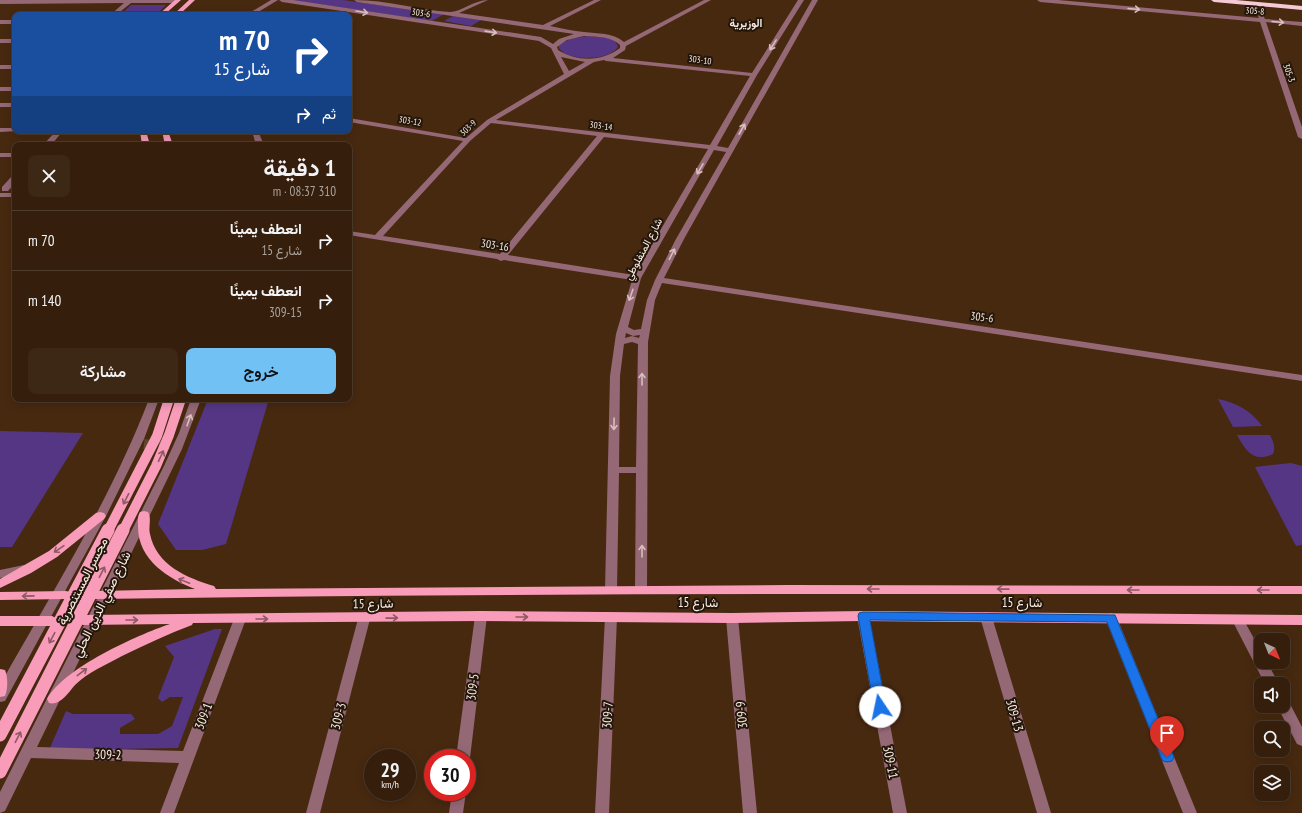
<!DOCTYPE html>
<html lang="ar">
<meta charset="utf-8">
<style>
body{margin:0;font-family:"PT Sans Narrow",Vazirmatn,sans-serif;background:#3d2715;color:#f1f3f6;direction:rtl;height:100vh;display:flex;flex-direction:column;font-size:15px;white-space:nowrap}
*{box-sizing:border-box;margin:0}
p{font-size:13px;color:#aaa29d}
.icon{flex:none;width:22px;height:22px;fill:none;stroke:currentColor;stroke-width:2;stroke-linecap:round;stroke-linejoin:round}
.map{position:relative;flex:1;overflow:hidden;direction:ltr}
.drawer{position:absolute;left:12px;top:142px;width:340px;height:260px;display:flex;flex-direction:column;background:#351f0c;border-radius:8px;box-shadow:0 2px 10px #0003,0 0 0 1px #4f3d2d;direction:rtl}
.drawer>*{flex:none}
.guide{position:absolute;left:12px;top:12px;width:340px;height:122px;border-radius:8px;box-shadow:0 2px 10px #0003,0 0 0 1px #4f3d2d;direction:rtl;background:#1a4fa0;color:#fff;overflow:hidden}
.needle{width:26px;rotate:137deg}
.buttons{position:absolute;left:1254px;top:633px;display:grid;gap:8px}
.buttons a{display:grid;place-items:center;width:36px;height:36px;border-radius:8px;background:#351f0c;box-shadow:0 2px 10px #0003,0 0 0 1px #4f3d2d;font-size:20px}
.speed{position:absolute;left:364px;top:749px;display:flex;gap:8px;font-size:20px;font-weight:700;text-align:center}
.speed>*{display:grid;place-content:center;width:52px;height:52px;border-radius:50%;background:#351f0c;box-shadow:0 2px 10px #0003,0 0 0 1px #4f3d2d;line-height:1}
.speed small{font-size:10px;font-weight:400}
.speed .limit{border:6px solid #d22;background:#fff;color:#111}
.pin{position:absolute;display:grid;place-items:center;width:34px;height:34px;color:#fff;margin:-41px -17px;border-radius:50% 50% 50% 0;rotate:-45deg;box-shadow:0 0 4px #0007}
.pin .icon{rotate:45deg}
.me{position:absolute;width:44px;margin:-22px;rotate:349deg;stroke-linejoin:round;filter:drop-shadow(0 0 3px #0008)}
.turn{display:flex;align-items:center;gap:14px;height:84px;padding:0 16px;font-size:18px}
.turn .icon{width:52px;height:52px;stroke-width:2.5}
.turn b{display:block;font-size:28px;line-height:34px}
.then{display:flex;align-items:center;height:38px;padding:0 16px;background:#0003;gap:8px;font-size:15px}
.round{display:grid;place-items:center;flex:none;width:42px;height:42px;border-radius:8px;background:#3d2715}
.summary{display:flex;align-items:center;justify-content:space-between;height:68px;padding:0 16px}
h1{font-size:24px;font-weight:600;line-height:30px}
.primary-button{display:flex;gap:8px;margin-top:auto;padding:8px 16px}
.primary-button a{flex:1;height:46px;border-radius:8px;background:#71c1f5;color:#111;font-size:16px;font-weight:600;line-height:46px;text-align:center}
.primary-button a+a{background:#3d2715;color:#f1f3f6}
ul{padding:0;list-style:none}
li{display:flex;align-items:center;gap:12px;height:60px;padding:0 16px;border-top:1px solid #4f3d2d}
li div{flex:1}
li b{display:block;font-size:15px}
li em{font-style:normal}
.map>svg:first-child{display:block}
</style>
<div class="map">
<svg width="1302" height="813" viewBox="0 0 1302 813">
<rect width="100%" height="100%" fill="#472910"/>
<g fill="#553685">
<path d="M291 0H343L444 14 432 21Z"/>
<path d="M131 5H166L156 15H120Z"/>
<path d="M453 16H456L481 20 471 26 444 21Z"/>
<path d="M588 36C598 37 616 36 618 47 609 61 568 62 559 48V45L570 39Z"/>
<path d="M208 399H269L226 544 202 550H176L158 524Z"/>
<path d="M1218 399C1235 402 1252 411 1262 426L1233 427Z"/>
<path d="M0 431 83 433 12 547H0Z"/>
<path d="M1237 435H1270C1273 441 1276 448 1273 454 1253 463 1246 451 1237 435Z"/>
<path d="M1291 463 1302 466V545L1296 546 1255 467Z"/>
<path d="M215 629H222L178 748 49 750 66 711 73 714H131L135 719 120 728V734H158L172 726 183 697H170L162 702 158 698 174 657 165 646Z"/>
</g>
<g fill="none" stroke-linecap="round" stroke-linejoin="round">
<path stroke="#62462f" stroke-width="10" stroke-dasharray="10 5" stroke-linecap="butt" d="M144 444 157 446 171 444"/>
<g fill="#956876" fill-rule="evenodd">
<path d="M0 0H178L179 1 176 3H131L116 15H110L124 3 0 4Z"/>
<path d="M271 0H278L253 15H246Z"/>
<path d="M279 0H293L541 37 553 44 559 39 574 34 357 2 354 0C387 0 418 10 450 12 461 12 474 0 488 0L459 13 543 25 594 0H601L550 26C561 28 573 31 584 32 598 34 612 32 624 42L704 0H711L626 46 625 50 613 58 752 73 798 0H804L757 75 717 146 728 148 812 0H818L684 239 664 278 1302 375V381L662 283 655 300 648 342 647 590 645 593 641 594 637 593 635 590 636 473H619L617 590 615 593 611 594 607 593 605 590 610 376 616 334 632 280 504 260 501 261 497 259 349 235V231L375 235 463 141 349 122V118L466 138 487 120 564 74 551 48 539 41 282 2ZM584 36C598 37 610 36 620 45V48C602 62 577 62 558 50L557 47 567 40ZM561 57 585 62 569 71ZM604 60 606 61 750 76 710 145 496 120 594 62ZM491 123 597 136 500 254 383 236 470 141ZM604 137 708 149 634 275 508 255ZM714 150 726 152 676 239 655 280 647 300 641 329 634 330 628 327 641 278ZM626 333 633 336 640 335 639 338 632 336 625 338ZM632 342 638 344 636 467H619L620 376 624 344Z"/>
<path d="M1037 0H1058L1259 18 1258 16 1261 14 1263 15 1265 19 1302 22V26L1266 22 1302 127V139L1298 137 1260 22 1040 2Z"/>
<rect x="0" y="20" width="15" height="4"/>
<rect x="0" y="39" width="15" height="4"/>
<rect x="0" y="65" width="15" height="4"/>
<rect x="0" y="87" width="15" height="4"/>
<rect x="0" y="103" width="15" height="4"/>
<path d="M0 128H15V131H18L0 132Z"/>
<path d="M56 131H63L51 145H43Z"/>
<path d="M252 131H258L264 145H256Z"/>
<rect x="0" y="153" width="15" height="4"/>
<path d="M12 176H15V183L8 191H2V187Z"/>
<rect x="0" y="193" width="15" height="4"/>
<path d="M149 399H159L144 439 106 516 5 701 0 702V685C52 592 111 499 149 399Z"/>
<path d="M191 399H201L182 449 37 747 183 751 234 619 236 616 240 614 244 616 246 619 174 813H160L179 763 31 758 5 811 0 813V792L164 466 179 433Z"/>
<path d="M24 565 28 566 30 569 28 572 0 578V570Z"/>
<path d="M481 611 485 613 487 616 470 758 467 762V758H456L475 616 477 613Z"/>
<path d="M863 611 867 613 869 616 907 813H893L857 616 859 613Z"/>
<path d="M611 612 615 614 617 617 609 813H595L605 617 607 614Z"/>
<path d="M986 612 990 614 992 617 1051 813H1037L980 617 982 614Z"/>
<path d="M732 613 736 615 738 618 757 813H743L726 618 728 615Z"/>
<path d="M1111 613 1115 615 1117 618 1197 813H1183L1105 618 1107 615Z"/>
<path d="M364 614 368 616 370 619 320 813H306L358 619 360 616Z"/>
<path d="M1238 615 1242 617 1261 651V662H1267L1279 684H1265L1232 620 1234 617Z"/>
<path d="M1283 699 1288 700 1302 727V746L1297 744 1277 706H1283Z"/>
<path d="M452 792H466L463 813H449Z"/>
</g>
<g fill="#f89cba" fill-rule="evenodd">
<path d="M175 0H181L164 15H158Z"/>
<path d="M189 0H195L179 15H173Z"/>
<path d="M140 131H146L150 145H142Z"/>
<path d="M162 131H168L173 145H165Z"/>
<path d="M144 511 148 512C152 518 148 527 150 534 156 565 187 578 214 586L216 589 788 585 1302 586V594C900 594 498 593 96 599L92 598 90 595 92 592 96 591 195 589C169 579 138 560 138 527 138 522 137 517 140 512Z"/>
<path d="M100 512 104 513 106 516 104 519 57 557 31 573 0 588V579L49 551 96 513Z"/>
<path d="M66 591 70 592 72 595 70 598 66 599 0 600V592Z"/>
<path d="M481 611 732 613 863 611 1302 615V625L863 621 732 623 481 621 193 623 192 625C168 634 145 645 122 656 106 665 88 672 75 685 68 693 60 706 49 703L47 699C64 668 137 635 170 624L83 625 79 623 77 620 79 617 83 615Z"/>
<path d="M0 616H52L56 618 58 621 56 624 52 626H0Z"/>
<path d="M0 669 5 670C8 677 8 689 5 696L0 697Z"/>
</g>
<path fill="#f6c9d6" fill-rule="evenodd" d="M1211 0H1236L1302 6V10L1214 2Z"/>
<g stroke="#f89cba" stroke-width="10">
<path d="M108 531 157 436 169 399"/>
<path d="M123 531 156 466 169 435 181 399"/>
</g>
<g stroke="#f89cba" stroke-width="13">
<path d="M0 735 108 530"/>
<path d="M0 772 123 530"/>
</g>
</g>
<defs><path id="oneway-shaft" d="M-6 0H5M1.5-3L5.5 0L1.5 3" fill="none" stroke-width="1.6" stroke-linecap="round" stroke-linejoin="round"/></defs>
<g stroke="#d8bebc">
<use href="#oneway-shaft" transform="translate(1134 9) rotate(5)"/>
<use href="#oneway-shaft" transform="translate(362 12) rotate(9)"/>
<use href="#oneway-shaft" transform="translate(1278 22) rotate(5)"/>
<use href="#oneway-shaft" transform="translate(491 32) rotate(8)"/>
<use href="#oneway-shaft" transform="translate(773 45) rotate(122)"/>
<use href="#oneway-shaft" transform="translate(742 129) rotate(-61)"/>
<use href="#oneway-shaft" transform="translate(700 169) rotate(120)"/>
<use href="#oneway-shaft" transform="translate(672 254) rotate(-63)"/>
<use href="#oneway-shaft" transform="translate(631 295) rotate(109)"/>
<use href="#oneway-shaft" transform="translate(642 379) rotate(-90)"/>
<use href="#oneway-shaft" transform="translate(189 420) rotate(-71)"/>
<use href="#oneway-shaft" transform="translate(614 424) rotate(91)"/>
<use href="#oneway-shaft" transform="translate(642 551) rotate(-90)"/>
</g>
<g stroke="#8e5962">
<use href="#oneway-shaft" transform="translate(161 456) rotate(-65)"/>
<use href="#oneway-shaft" transform="translate(126 499) rotate(117)"/>
<use href="#oneway-shaft" transform="translate(59 549) rotate(146)"/>
<use href="#oneway-shaft" transform="translate(102 572) rotate(-63)"/>
<use href="#oneway-shaft" transform="translate(184 581) rotate(-158)"/>
<use href="#oneway-shaft" transform="translate(873 589) rotate(180)"/>
<use href="#oneway-shaft" transform="translate(1003 589) rotate(-179)"/>
<use href="#oneway-shaft" transform="translate(1133 590) rotate(-180)"/>
<use href="#oneway-shaft" transform="translate(1263 590) rotate(-180)"/>
<use href="#oneway-shaft" transform="translate(28 596) rotate(179)"/>
<use href="#oneway-shaft" transform="translate(522 617)"/>
<use href="#oneway-shaft" transform="translate(392 618) rotate(-1)"/>
<use href="#oneway-shaft" transform="translate(262 619)"/>
<use href="#oneway-shaft" transform="translate(132 620)"/>
<use href="#oneway-shaft" transform="translate(52 638) rotate(118)"/>
<use href="#oneway-shaft" transform="translate(82 672) rotate(-37)"/>
<use href="#oneway-shaft" transform="translate(18 737) rotate(-63)"/>
</g>
<path fill="#1a73e8" stroke="#114b97" d="M863 612 1115 615 1174 757 1172 761 1167 762 1163 761 1161 757 1107 622 870 620 886 707 885 710 880 712 876 710 874 707 858 616 859 613Z"/>
<g text-anchor="middle" stroke-width="4" stroke-linejoin="round" paint-order="stroke">
<g font-size="9" fill="#fcece1" stroke="#23160b">
<text transform="translate(1255 11) rotate(5)" y="3">305-8</text>
<text transform="translate(421 13) rotate(9)" y="3">303-6</text>
<text transform="translate(700 60) rotate(7)" y="3">303-10</text>
<text transform="translate(1289 73) rotate(71)" y="3">305-3</text>
<text transform="translate(410 121) rotate(10)" y="3">303-12</text>
<text transform="translate(601 126) rotate(7)" y="3">303-14</text>
<text transform="translate(468 128) rotate(-43)" y="3">303-9</text>
</g>
<g font-size="11" font-weight="bold" fill="#fcece1" stroke="#23160b">
<text x="746" y="27">الوزيرية</text>
</g>
<g font-size="11" fill="#fcece1" stroke="#23160b">
<text transform="translate(495 245) rotate(9)" y="4">303-16</text>
<text transform="translate(643 249) rotate(-62)" y="4">شارع المنفلوطي</text>
<text transform="translate(982 317) rotate(8)" y="4">305-6</text>
</g>
<g font-size="13" fill="#fcece1" stroke="#23160b">
<text transform="translate(82 581) rotate(-63)" y="5">مجسر المستنصرية</text>
<text x="698" y="607">شارع 15</text>
<text x="1022" y="607">شارع 15</text>
<text transform="translate(373 603) rotate(-1)" y="5">شارع 15</text>
<text transform="translate(101 604) rotate(-64)" y="5">شارع صفي الدين الحلي</text>
<text transform="translate(472 687) rotate(-83)" y="5">309-5</text>
<text transform="translate(607 715) rotate(-87)" y="5">309-7</text>
<text transform="translate(741 715) rotate(-95)" y="5">309-9</text>
<text transform="translate(1015 715) rotate(74)" y="5">309-13</text>
<text transform="translate(203 716) rotate(-69)" y="5">309-1</text>
<text transform="translate(338 716) rotate(-75)" y="5">309-3</text>
<text transform="translate(108 754) rotate(2)" y="5">309-2</text>
<text transform="translate(891 762) rotate(79)" y="5">309-11</text>
</g>
</g>
</svg>
<div class="buttons">
<a><svg class="needle" viewBox="-14 -14 28 28"><path d="M0-13l5 13h-10z" fill="#e53935"/><path d="M0 13l5-13h-10z" fill="#aaa29d"/></svg></a>
<a><svg class="icon" aria-label="sound" viewBox="0 0 24 24"><path d="M4 9h4l5-4v14l-5-4H4zM17 9q2 3 0 6"/></svg></a>
<a><svg class="icon" aria-label="search" viewBox="0 0 24 24"><circle cx="10" cy="10" r="6"/><path d="M15 15l6 6"/></svg></a>
<a><svg class="icon" aria-label="layers" viewBox="0 0 24 24"><path d="M12 4l9 5-9 5-9-5zM3 14l9 5 9-5"/></svg></a>
</div>
<div class="speed"><div>29<small>km/h</small></div><div class="limit">30</div></div>
<div class="pin" style="left:1167px;top:757px;background:#d93025"><svg class="icon" aria-label="arrive" viewBox="0 0 24 24"><path d="M6 21V4h12l-3 4 3 4H6"/></svg></div>
<svg class="me" style="left:880px;top:707px" viewBox="-20 -20 40 40"><circle r="19" fill="#fff"/><path d="M0-13L10 11 0 6-10 11z" fill="#1a73e8"/></svg>
<div class="guide">
<div class="turn"><svg class="icon" aria-label="right" viewBox="0 0 24 24"><path d="M7 20v-9h11M14 6l5 5-5 5"/></svg><div><b>70 m</b>شارع 15</div></div>
<div class="then">ثم<svg class="icon" aria-label="right" viewBox="0 0 24 24"><path d="M7 20v-9h11M14 6l5 5-5 5"/></svg></div>
</div>
<section class="drawer">
<div class="summary"><div><h1>1 دقيقة</h1><p>310 m · 08:37</p></div><a class="round"><svg class="icon" aria-label="close" viewBox="0 0 24 24"><path d="M6 6l12 12M18 6L6 18"/></svg></a></div>
<ul>
<li><svg class="icon" aria-label="right" viewBox="0 0 24 24"><path d="M7 20v-9h11M14 6l5 5-5 5"/></svg><div><b>انعطف يمينًا</b><p>شارع 15</p></div><em>70 m</em></li>
<li><svg class="icon" aria-label="right" viewBox="0 0 24 24"><path d="M7 20v-9h11M14 6l5 5-5 5"/></svg><div><b>انعطف يمينًا</b><p>309-15</p></div><em>140 m</em></li>
</ul>
<div class="primary-button"><a>خروج</a><a>مشاركة</a></div>
</section>
</div>
